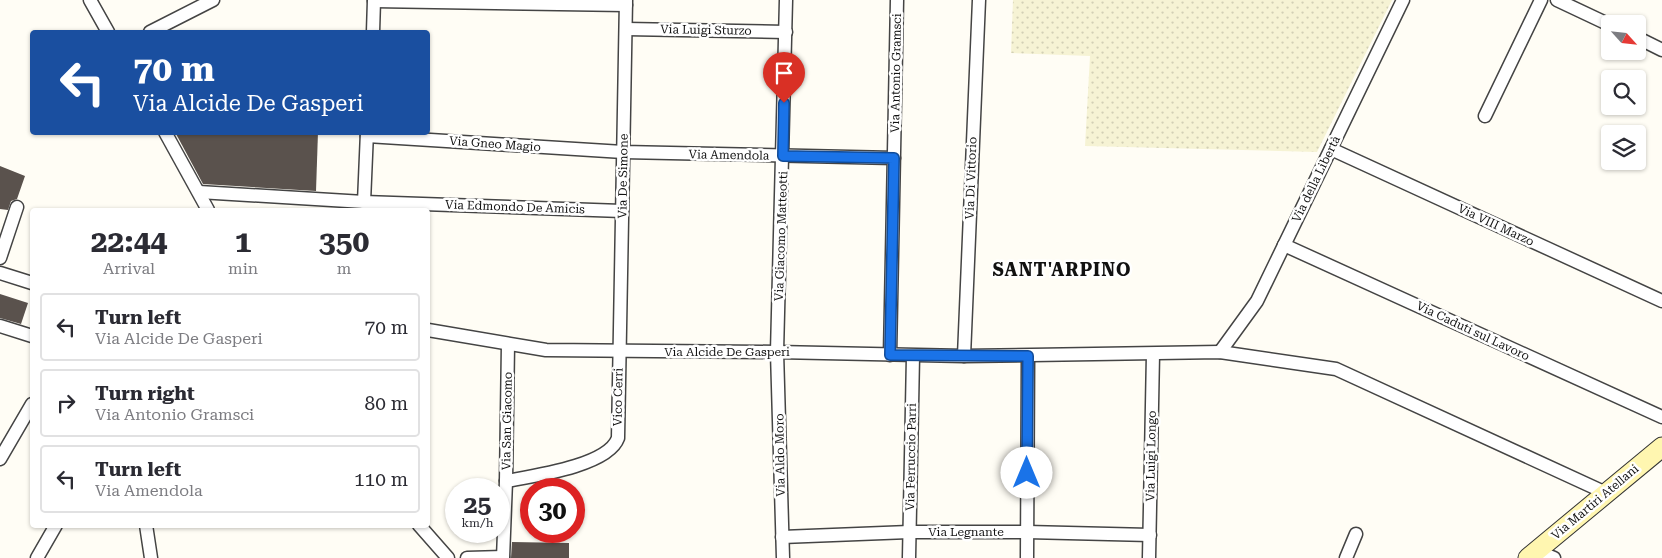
<!DOCTYPE html>
<meta charset="utf-8">
<style>
body{margin:0;font-family:"Roboto Serif",serif;background:#f7f7f7;color:#2b2b33;height:100vh;display:flex;flex-direction:column;font-size:19px;white-space:nowrap}
*{box-sizing:border-box;margin:0}
p{font-size:16px;color:#7c7c81}
.icon{flex:none;width:28px;height:28px;fill:none;stroke:currentColor;stroke-width:2;stroke-linecap:round;stroke-linejoin:round}
.map{position:relative;flex:1;overflow:hidden}
.drawer{position:absolute;left:30px;top:208px;width:400px;height:320px;display:flex;flex-direction:column;background:#fff;border-radius:5px;box-shadow:0 1px 4px #0004}
.drawer>*{flex:none}
.banner{position:absolute;left:30px;top:30px;width:400px;height:105px;border-radius:5px;box-shadow:0 1px 4px #0004;background:#1a4fa0;color:#fff;overflow:hidden}
.needle{width:32px;rotate:117deg}
.tools{position:absolute;left:1601px;top:15px;display:grid;gap:10px}
.tools a{display:grid;place-items:center;width:45px;height:45px;border-radius:5px;background:#fff;box-shadow:0 1px 4px #0004;font-size:25px}
.speed{position:absolute;left:445px;top:478px;display:flex;gap:10px;font-size:25px;font-weight:700;text-align:center}
.speed>*{display:grid;place-content:center;width:65px;height:65px;border-radius:50%;background:#fff;box-shadow:0 1px 4px #0004;line-height:1}
.speed small{font-size:12px;font-weight:400}
.speed .limit{border:8px solid #d22;background:#fff;color:#111}
.pin{position:absolute;display:grid;place-items:center;width:42px;height:42px;color:#fff;margin:-51px -21px;border-radius:50% 50% 50% 0;rotate:-45deg;box-shadow:0 0 5px #0007}
.pin .icon{rotate:45deg}
.me{position:absolute;width:55px;margin:-28px;rotate:0deg;stroke-linejoin:round;filter:drop-shadow(0 0 4px #0008)}
.turn{display:flex;align-items:center;gap:18px;height:105px;padding:0 20px;font-size:22px}
.turn .icon{width:65px;height:65px;stroke-width:2.5}
.turn b{display:block;font-size:35px;line-height:42px}
.eta{display:flex;justify-content:space-evenly;align-items:center;height:85px;text-align:center}
.eta b{font-size:30px;font-weight:700;line-height:35px}
ul{padding:0;list-style:none}
li{display:flex;align-items:center;gap:15px;height:68px;margin:0 10px 8px;padding:0 10px;border:2px solid #e1e1e2;border-radius:5px}
li div{flex:1}
li b{display:block;font-size:19px}
li em{font-style:normal}
.map>svg:first-child{display:block}
</style>
<div class="map">
<svg width="1662" height="558" viewBox="0 0 1662 558">
<defs>
<pattern id="farmland-dots" width="8" height="8" patternUnits="userSpaceOnUse" patternTransform="scale(1.25)"><rect width="8" height="8" fill="#f6f3d4"/><path d="M2 2h.1M6 6h.1" fill="none" stroke="#d2cfb5" stroke-width="1.8" stroke-linecap="round"/></pattern>
</defs>
<rect width="100%" height="100%" fill="#fffdf5"/>
<path fill="url(#farmland-dots)" d="M1013 0H1392L1317 152 1085 146 1090 56 1011 53Z"/>
<g fill="#5a524d">
<path d="M175 132H318L316 191 203 184Z"/>
<path d="M0 166 25 176 17 199 11 201 8 210 0 209Z"/>
<path d="M0 294 28 303 21 324 0 318Z"/>
<path d="M512 542 569 543V558H511Z"/>
</g>
<g fill="none" stroke-linecap="round" stroke-linejoin="round">
<defs>
<g id="minor">
<path d="M90 0 108 32"/>
<path d="M1557 0 1610 25"/>
<path d="M374 1 626 5"/>
<path d="M626 29 786 32"/>
<path d="M150 32 213 0"/>
<path d="M373 32 374 0"/>
<path d="M1638 38 1662 50"/>
<path d="M1485 116 1541 0"/>
<path d="M165 132 208 210"/>
<path d="M367 136 623 152 894 158"/>
<path d="M1331 149 1662 301"/>
<path d="M199 192 364 202 622 211"/>
<path d="M364 202 367 132"/>
<path d="M1284 245 1662 417"/>
<path d="M0 258 17 207"/>
<path d="M0 273 32 283"/>
<path d="M0 326 32 336"/>
<path d="M428 330 546 350 777 352 964 356 1220 352 1336 369 1606 493"/>
<path d="M1220 352 1257 301 1403 0"/>
<path d="M890 355 897 0"/>
<path d="M964 356 979 0"/>
<path d="M0 459 32 404"/>
<path d="M506 481C533 476 608 466 618 438L626 0"/>
<path d="M146 525 151 558"/>
<path d="M419 525 448 558"/>
<path d="M782 537 909 532H1027L1150 535"/>
<path d="M1537 551 1554 558"/>
<path d="M37 558 56 525"/>
<path d="M467 558 503 557"/>
<path d="M503 558 506 481 508 344"/>
<path d="M783 558 777 352 786 0"/>
<path d="M909 558 913 356"/>
<path d="M1027 558 1028 356"/>
<path d="M1149 558 1153 354"/>
<path d="M1346 558 1356 534"/>
</g>
<path id="secondary" d="M1528 558 1662 447"/>
</defs>
<use href="#minor" stroke="#444" stroke-width="15"/>
<use href="#secondary" stroke="#333" stroke-width="21"/>
<use href="#minor" stroke="#fff" stroke-width="12"/>
<use href="#secondary" stroke="#fff6b0" stroke-width="19"/>
</g>
<g fill="none" stroke-linecap="round" stroke-linejoin="round">
<defs>
<path id="route" d="M784 103 783 156 894 158 890 355 1028 356 1027 473"/>
</defs>
<use href="#route" stroke="#114b97" stroke-width="12"/>
<use href="#route" stroke="#1a73e8" stroke-width="9"/>
</g>
<g text-anchor="middle" stroke-width="5" stroke-linejoin="round" paint-order="stroke">
<g font-size="12" fill="#111" stroke="#fff">
<text transform="translate(706 30) rotate(1)" y="4">Via Luigi Sturzo</text>
<text transform="translate(896 73) rotate(-89)" y="4">Via Antonio Gramsci</text>
<text transform="translate(495 144) rotate(4)" y="4">Via Gneo Magio</text>
<text transform="translate(729 155) rotate(1)" y="4">Via Amendola</text>
<text transform="translate(623 176) rotate(-89)" y="4">Via De Simone</text>
<text transform="translate(971 178) rotate(-88)" y="4">Via Di Vittorio</text>
<text transform="translate(1316 179) rotate(-64)" y="4">Via della Libertà</text>
<text transform="translate(515 207) rotate(2)" y="4">Via Edmondo De Amicis</text>
<text transform="translate(1496 225) rotate(25)" y="4">Via VIII Marzo</text>
<text transform="translate(781 236) rotate(-88)" y="4">Via Giacomo Matteotti</text>
<text transform="translate(1473 331) rotate(25)" y="4">Via Caduti sul Lavoro</text>
<text x="727" y="356">Via Alcide De Gasperi</text>
<text transform="translate(618 397) rotate(-89)" y="4">Vico Cerri</text>
<text transform="translate(507 421) rotate(-89)" y="4">Via San Giacomo</text>
<text transform="translate(780 455) rotate(-91)" y="4">Via Aldo Moro</text>
<text transform="translate(1151 456) rotate(-89)" y="4">Via Luigi Longo</text>
<text transform="translate(911 457) rotate(-89)" y="4">Via Ferruccio Parri</text>
<text transform="translate(1595 502) rotate(-40)" y="4">Via Martiri Atellani</text>
<text x="966" y="536">Via Legnante</text>
</g>
<g font-size="18" font-weight="bold" letter-spacing="1" fill="#111" stroke="#fff">
<text x="1062" y="276">SANT'ARPINO</text>
</g>
</g>
</svg>
<div class="tools">
<a><svg class="needle" viewBox="-14 -14 28 28"><path d="M0-13l5 13h-10z" fill="#e53935"/><path d="M0 13l5-13h-10z" fill="#7c7c81"/></svg></a>
<a><svg class="icon" aria-label="search" viewBox="0 0 24 24"><circle cx="10" cy="10" r="6"/><path d="M15 15l6 6"/></svg></a>
<a><svg class="icon" aria-label="layers" viewBox="0 0 24 24"><path d="M12 4l9 5-9 5-9-5zM3 14l9 5 9-5"/></svg></a>
</div>
<div class="speed"><div>25<small>km/h</small></div><div class="limit">30</div></div>
<div class="pin" style="left:784px;top:103px;background:#d93025"><svg class="icon" aria-label="arrive" viewBox="0 0 24 24"><path d="M6 21V4h12l-3 4 3 4H6"/></svg></div>
<svg class="me" style="left:1027px;top:473px" viewBox="-20 -20 40 40"><circle r="19" fill="#fff"/><path d="M0-13L10 11 0 6-10 11z" fill="#1a73e8"/></svg>
<div class="banner">
<div class="turn"><svg class="icon" aria-label="left" viewBox="0 0 24 24"><path d="M17 20v-9H6M10 6l-5 5 5 5"/></svg><div><b>70 m</b>Via Alcide De Gasperi</div></div>
</div>
<section class="drawer">
<div class="eta">
<div><b>22:44</b><p>Arrival</p></div>
<div><b>1</b><p>min</p></div>
<div><b>350</b><p>m</p></div>
</div>
<ul>
<li><svg class="icon" aria-label="left" viewBox="0 0 24 24"><path d="M17 20v-9H6M10 6l-5 5 5 5"/></svg><div><b>Turn left</b><p>Via Alcide De Gasperi</p></div><em>70 m</em></li>
<li><svg class="icon" aria-label="right" viewBox="0 0 24 24"><path d="M7 20v-9h11M14 6l5 5-5 5"/></svg><div><b>Turn right</b><p>Via Antonio Gramsci</p></div><em>80 m</em></li>
<li><svg class="icon" aria-label="left" viewBox="0 0 24 24"><path d="M17 20v-9H6M10 6l-5 5 5 5"/></svg><div><b>Turn left</b><p>Via Amendola</p></div><em>110 m</em></li>
</ul>
</section>
</div>
